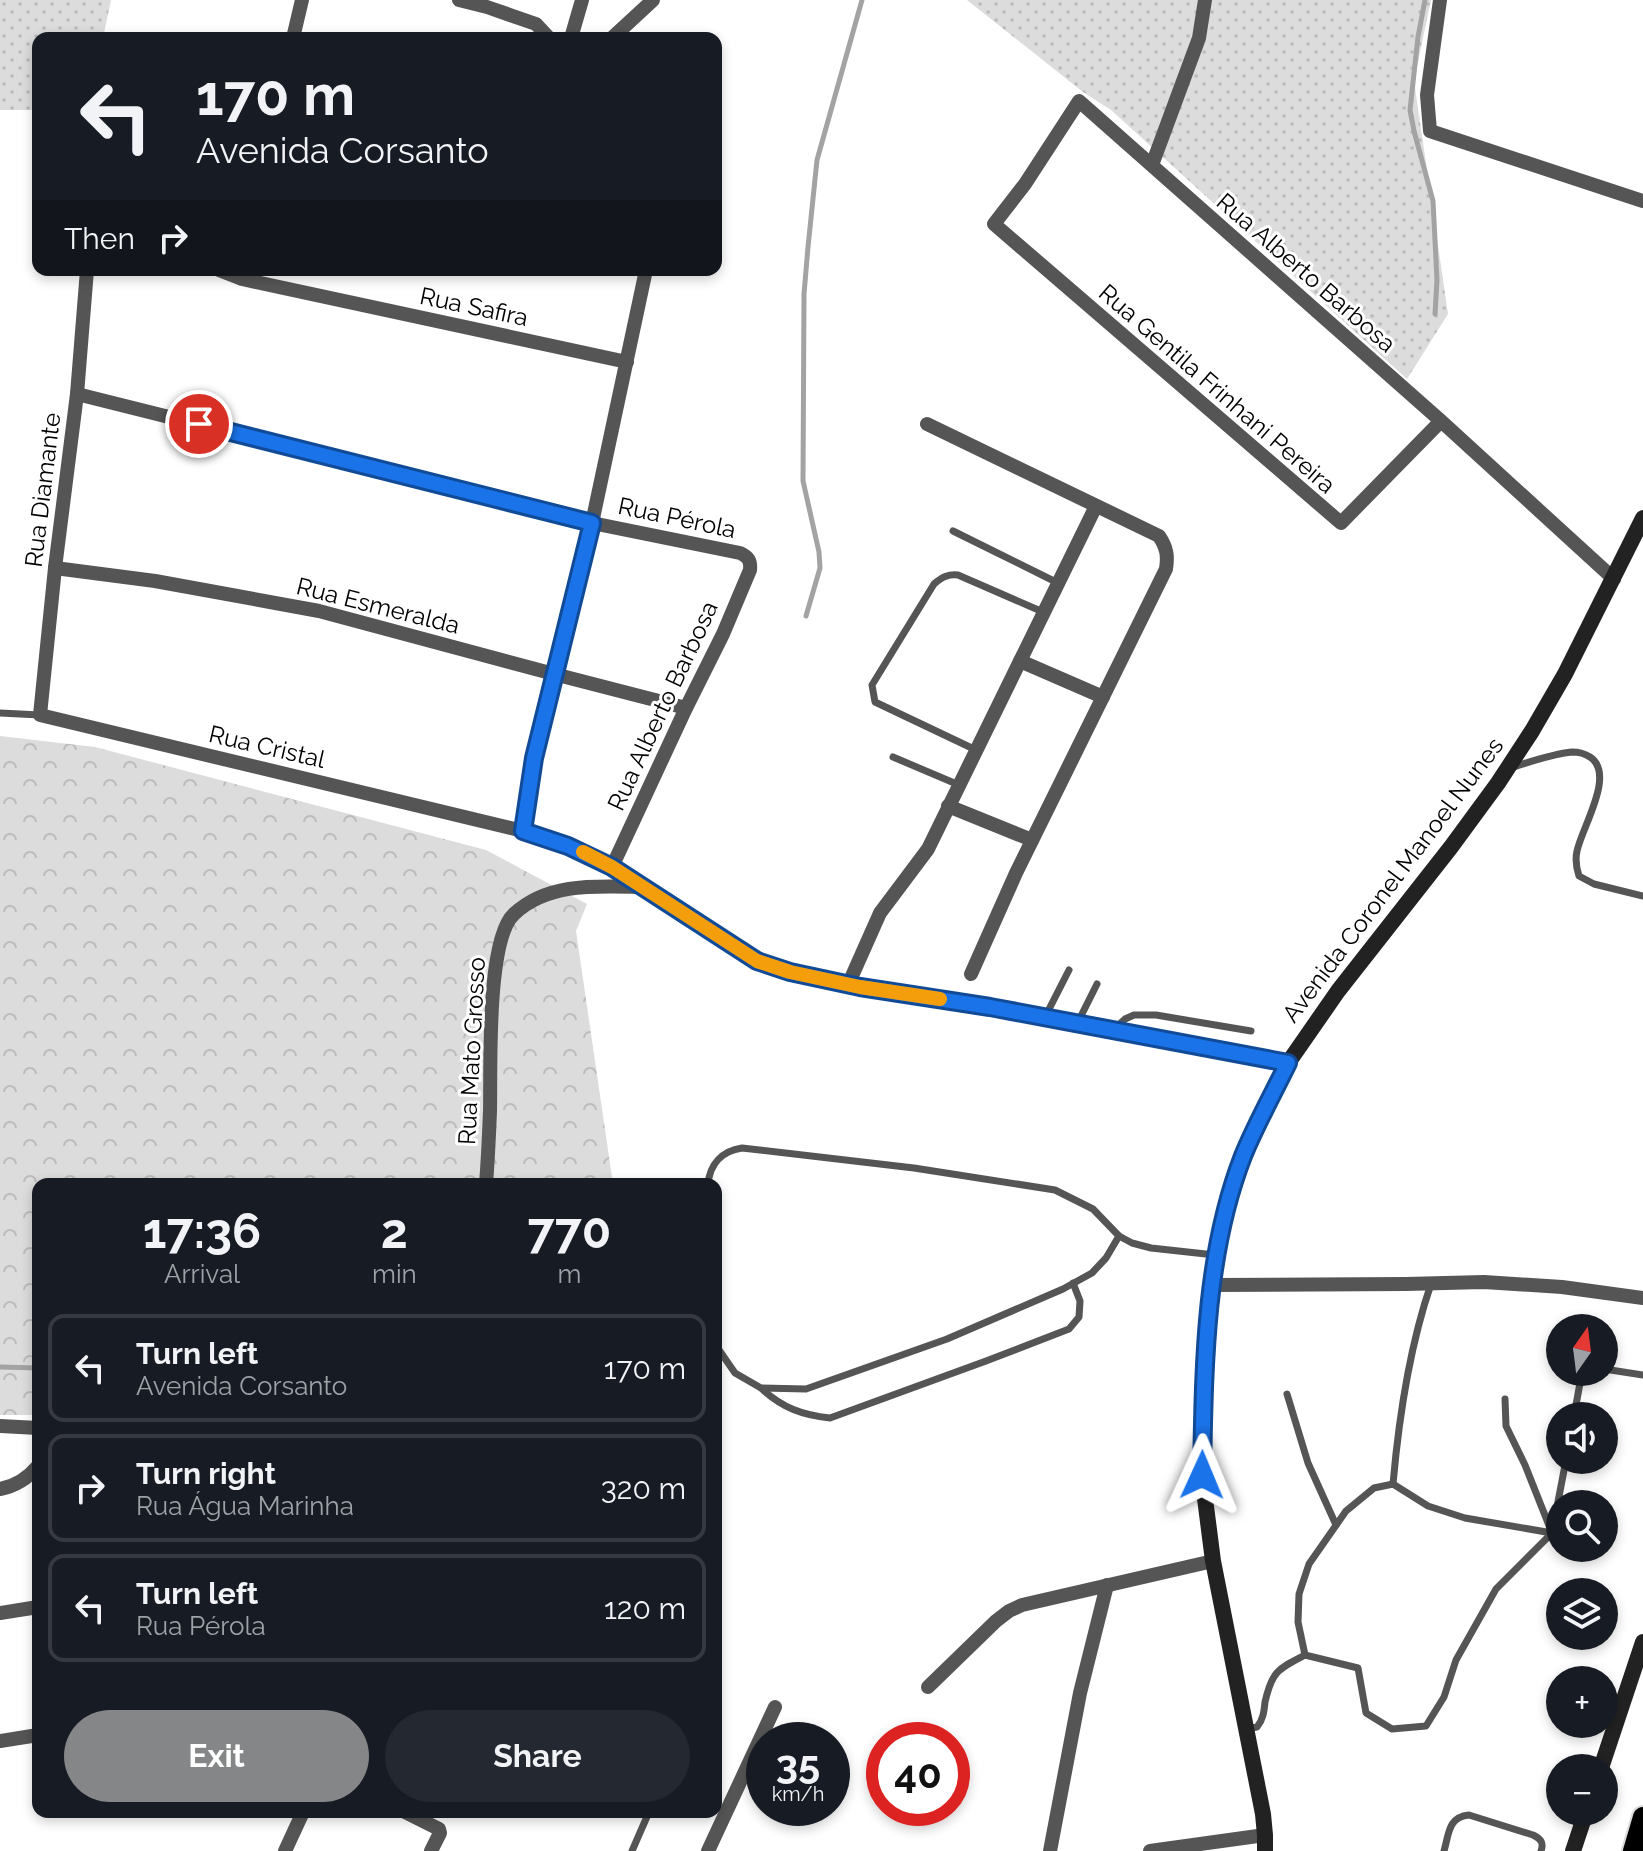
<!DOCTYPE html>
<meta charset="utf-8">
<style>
body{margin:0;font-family:Raleway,sans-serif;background:#242831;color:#f1f3f6;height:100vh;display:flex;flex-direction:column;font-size:30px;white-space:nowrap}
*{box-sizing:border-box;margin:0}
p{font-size:26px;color:#9ea1a6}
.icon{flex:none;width:44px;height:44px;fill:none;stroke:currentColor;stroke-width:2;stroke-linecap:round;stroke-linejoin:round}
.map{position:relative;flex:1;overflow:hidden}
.drawer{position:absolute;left:32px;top:1178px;width:690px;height:640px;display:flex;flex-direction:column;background:#171b24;border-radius:16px;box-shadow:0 4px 12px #0003}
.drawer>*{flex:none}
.top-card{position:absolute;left:32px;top:32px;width:690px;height:244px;border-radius:16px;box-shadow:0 4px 12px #0003;background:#171b24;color:#f1f3f6;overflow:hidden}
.needle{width:52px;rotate:14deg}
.buttons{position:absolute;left:1546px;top:1314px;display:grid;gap:16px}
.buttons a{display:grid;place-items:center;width:72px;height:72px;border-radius:50%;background:#171b24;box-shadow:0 4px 12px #0003;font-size:40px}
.speed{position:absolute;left:746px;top:1722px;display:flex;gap:16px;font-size:40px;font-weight:700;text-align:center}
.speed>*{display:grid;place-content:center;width:104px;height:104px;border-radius:50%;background:#171b24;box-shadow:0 4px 12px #0003;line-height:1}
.speed small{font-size:20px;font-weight:400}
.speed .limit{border:12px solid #d22;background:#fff;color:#111}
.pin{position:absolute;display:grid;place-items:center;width:68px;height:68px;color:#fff;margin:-34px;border:4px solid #fff;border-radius:50%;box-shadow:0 2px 8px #0007}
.me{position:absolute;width:88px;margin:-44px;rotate:1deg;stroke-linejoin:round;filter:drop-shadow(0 0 6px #0008)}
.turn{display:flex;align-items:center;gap:28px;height:168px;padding:0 32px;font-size:36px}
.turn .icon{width:104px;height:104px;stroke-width:2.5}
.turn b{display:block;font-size:56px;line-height:68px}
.then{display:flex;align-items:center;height:76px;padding:0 32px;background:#0003;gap:16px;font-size:30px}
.eta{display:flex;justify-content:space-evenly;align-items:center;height:136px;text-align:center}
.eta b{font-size:48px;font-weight:700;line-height:56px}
.action{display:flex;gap:16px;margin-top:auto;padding:16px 32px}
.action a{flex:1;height:92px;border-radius:48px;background:#858687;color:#fff;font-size:32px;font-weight:700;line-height:92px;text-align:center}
.action a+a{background:#242831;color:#f1f3f6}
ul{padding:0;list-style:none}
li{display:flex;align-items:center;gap:24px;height:108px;margin:0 16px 12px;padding:0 16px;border:4px solid #363941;border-radius:16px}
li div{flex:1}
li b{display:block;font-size:30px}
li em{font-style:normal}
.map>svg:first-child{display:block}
</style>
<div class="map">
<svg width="1643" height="1851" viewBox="0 0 1643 1851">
<defs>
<pattern id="grass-dots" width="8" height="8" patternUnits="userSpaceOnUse" patternTransform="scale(2)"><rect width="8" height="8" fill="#dcdcdc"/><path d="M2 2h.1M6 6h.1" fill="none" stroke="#bbb" stroke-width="1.8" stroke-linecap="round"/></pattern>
<pattern id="forest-crowns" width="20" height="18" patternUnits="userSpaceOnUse" patternTransform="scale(2)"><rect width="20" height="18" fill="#dcdcdc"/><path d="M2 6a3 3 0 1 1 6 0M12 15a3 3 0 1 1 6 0" fill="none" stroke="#bbb"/></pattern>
</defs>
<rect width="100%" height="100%" fill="#fff"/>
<g fill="url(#grass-dots)">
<path d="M0 0H111L103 38H38V110H0Z"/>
<path d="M967 0H1431L1414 81 1448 314 1407 379 1111 110 1083 92Z"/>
</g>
<path fill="url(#forest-crowns)" d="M0 736 95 747 486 850 587 904 576 931 613 1184H38V1415H0Z"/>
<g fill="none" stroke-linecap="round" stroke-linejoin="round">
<g stroke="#a3a3a3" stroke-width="5">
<path d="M1425 0 1418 37 1410 110 1414 131 1433 201 1437 280 1435 314"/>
<path d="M806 616 820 568 819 552 803 481 804 294 808 247 817 160 862 0"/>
<path d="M0 1367 38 1368"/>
</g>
<defs>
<path id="primary" d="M1633 1851 1643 1817"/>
</defs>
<use href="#primary" stroke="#dbdbdb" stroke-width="24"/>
<g stroke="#555" stroke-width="7">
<path d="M953 531 1058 583"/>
<path d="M0 713 40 715"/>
<path d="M976 750 875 702 872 685 934 584C942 577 948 574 958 575L1043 612"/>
<path d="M893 757 959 785"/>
<path d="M1510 768C1530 762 1551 754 1572 752 1578 752 1584 753 1590 757 1616 774 1582 827 1577 851 1575 860 1576 867 1579 876L1594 884 1643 896"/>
<path d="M1045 1017 1069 970"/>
<path d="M1077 1024 1097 984"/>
<path d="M1114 1029 1125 1019 1134 1015H1156L1251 1031"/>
<path d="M708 1184C710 1164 722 1151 742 1148L914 1168 1055 1190 1093 1209 1119 1236 1132 1243 1151 1248 1215 1255"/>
<path d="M716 1325 717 1347 735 1373 761 1388 806 1389 947 1339 1063 1289 1092 1273 1106 1258 1119 1236"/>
<path d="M1604 1369 1643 1375"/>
<path d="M762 1389C783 1408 802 1415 830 1418L986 1361 1069 1329 1079 1317 1080 1301 1073 1283"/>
<path d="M1287 1394 1308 1463 1336 1525"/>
<path d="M1505 1399 1506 1426 1525 1465 1552 1533 1465 1518 1428 1506 1393 1484 1374 1488 1346 1511 1309 1564 1299 1594 1298 1622 1305 1655 1358 1668 1366 1713 1392 1729 1426 1726 1444 1697 1456 1660 1496 1589 1552 1533 1566 1460"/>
<path d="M1574 1416 1580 1383 1594 1372"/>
<path d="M1393 1484C1399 1416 1409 1348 1431 1284"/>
<path d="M1246 1729 1257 1727C1263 1720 1264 1712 1265 1702 1272 1671 1278 1669 1305 1655"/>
<path d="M632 1851 649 1812"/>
<path d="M1444 1851C1449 1834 1448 1817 1469 1815L1533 1835C1541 1839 1544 1843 1541 1851"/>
</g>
<g stroke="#555" stroke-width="14">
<path d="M459 0 487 7 536 24 549 38"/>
<path d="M1440 0 1427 95 1430 131 1643 201"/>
<path d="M293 38 302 0"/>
<path d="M571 38 582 0"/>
<path d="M612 38 653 0"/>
<path d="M1152 165 1199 38 1205 0"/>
<path d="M87 270 77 394 55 568 40 715 523 831 568 846 612 867 757 961 790 972 860 987 990 1007 1288 1063"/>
<path d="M219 270 242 279 627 362"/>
<path d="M77 394 592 523 740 553C748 557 751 560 750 570L723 634 686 708 612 867"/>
<path d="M1441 421 1341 523 994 224 1025 184 1079 101 1441 421 1614 579"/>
<path d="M927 424 1159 536C1167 548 1168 556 1166 569L1016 873 971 974"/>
<path d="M55 568 155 581 319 611 554 674 686 708"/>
<path d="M1020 661 1103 697"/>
<path d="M948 806 1032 840"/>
<path d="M523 831 534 758 592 523 646 270"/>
<path d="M848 985 880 913 928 849 1096 506"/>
<path d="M486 1184C488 1160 489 1135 490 1111 491 1071 486 940 514 914 548 882 597 886 641 887"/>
<path d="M1212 1285 1406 1284 1484 1282 1562 1287 1643 1298"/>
<path d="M0 1426 38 1428"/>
<path d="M0 1489C16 1486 28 1478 38 1466"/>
<path d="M0 1613 38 1607"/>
<path d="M928 1687 996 1621 1009 1611 1022 1605 1213 1561"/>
<path d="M0 1741 38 1735"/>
<path d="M405 1812 439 1829 440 1833 431 1851"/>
<path d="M285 1851 303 1812"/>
<path d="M708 1851 775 1707"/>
<path d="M1050 1851 1080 1693 1107 1585"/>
<path d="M1150 1851 1265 1835"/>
</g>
<g stroke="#222" stroke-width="16">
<path d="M1601 1768 1643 1642"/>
<path d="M1265 1851V1835L1263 1814 1213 1561 1202 1475 1204 1368 1216 1255 1225 1215 1243 1158 1288 1063 1338 991 1451 847 1498 783 1532 731 1565 674 1643 518"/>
<path d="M1573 1851 1586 1812"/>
</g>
<use href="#primary" stroke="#000" stroke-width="20"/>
</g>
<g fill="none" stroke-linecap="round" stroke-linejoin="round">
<defs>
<path id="route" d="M199 424 592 523 534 758 523 831 568 846 612 867 757 961 790 972 860 987 990 1007 1288 1063C1273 1094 1256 1124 1243 1156 1204 1256 1204 1370 1202 1475"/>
</defs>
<use href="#route" stroke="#114b97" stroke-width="20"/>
<use href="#route" stroke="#1a73e8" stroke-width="14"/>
<path stroke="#f59e0b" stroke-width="14" d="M583 852 612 867 757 961 790 972 860 987 940 999"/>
</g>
<g text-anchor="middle" stroke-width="6" stroke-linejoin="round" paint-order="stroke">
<g font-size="24" fill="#000" stroke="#fff">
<text transform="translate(1306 273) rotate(41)" y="8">Rua Alberto Barbosa</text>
<text transform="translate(474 307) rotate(12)" y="8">Rua Safira</text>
<text transform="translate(1217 389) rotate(41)" y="8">Rua Gentila Frinhani Pereira</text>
<text transform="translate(43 490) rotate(-83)" y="8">Rua Diamante</text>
<text transform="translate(677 518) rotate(12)" y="8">Rua Pérola</text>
<text transform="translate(378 606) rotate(14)" y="8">Rua Esmeralda</text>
<text transform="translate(663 706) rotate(-65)" y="8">Rua Alberto Barbosa</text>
<text transform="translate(267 747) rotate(13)" y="8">Rua Cristal</text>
<text transform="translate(1393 880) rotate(-53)" y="8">Avenida Coronel Manoel Nunes</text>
<text transform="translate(472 1051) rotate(-87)" y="8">Rua Mato Grosso</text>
</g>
</g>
</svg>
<div class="buttons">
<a><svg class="needle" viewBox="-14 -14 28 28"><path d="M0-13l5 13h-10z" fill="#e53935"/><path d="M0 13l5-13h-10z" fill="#9ea1a6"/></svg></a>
<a><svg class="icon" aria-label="sound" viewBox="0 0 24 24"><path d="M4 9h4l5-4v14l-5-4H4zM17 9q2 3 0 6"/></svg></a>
<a><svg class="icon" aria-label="search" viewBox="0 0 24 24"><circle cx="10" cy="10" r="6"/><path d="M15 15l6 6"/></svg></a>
<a><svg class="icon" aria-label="layers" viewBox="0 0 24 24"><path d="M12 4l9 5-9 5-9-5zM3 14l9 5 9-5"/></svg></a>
<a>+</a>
<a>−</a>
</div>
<div class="speed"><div>35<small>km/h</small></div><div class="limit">40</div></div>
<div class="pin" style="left:199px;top:424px;background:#d93025"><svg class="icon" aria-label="arrive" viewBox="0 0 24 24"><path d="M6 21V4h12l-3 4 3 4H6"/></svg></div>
<svg class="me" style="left:1202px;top:1475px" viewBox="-20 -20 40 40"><path d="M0-17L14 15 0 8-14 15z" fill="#1a73e8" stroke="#fff" stroke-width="4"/></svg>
<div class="top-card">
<div class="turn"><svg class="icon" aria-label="left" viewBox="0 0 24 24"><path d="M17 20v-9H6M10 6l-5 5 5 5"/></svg><div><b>170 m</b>Avenida Corsanto</div></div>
<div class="then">Then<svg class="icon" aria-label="right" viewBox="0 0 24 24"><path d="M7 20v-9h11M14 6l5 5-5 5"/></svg></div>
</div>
<section class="drawer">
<div class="eta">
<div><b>17:36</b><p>Arrival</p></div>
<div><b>2</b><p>min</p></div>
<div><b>770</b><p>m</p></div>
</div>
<ul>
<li><svg class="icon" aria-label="left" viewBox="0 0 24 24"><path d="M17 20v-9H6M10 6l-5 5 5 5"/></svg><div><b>Turn left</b><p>Avenida Corsanto</p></div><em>170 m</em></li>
<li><svg class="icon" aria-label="right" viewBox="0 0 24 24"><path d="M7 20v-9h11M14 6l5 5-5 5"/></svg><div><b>Turn right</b><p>Rua Água Marinha</p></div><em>320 m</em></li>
<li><svg class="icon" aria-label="left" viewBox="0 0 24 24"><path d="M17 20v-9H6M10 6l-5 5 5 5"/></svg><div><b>Turn left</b><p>Rua Pérola</p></div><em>120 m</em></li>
</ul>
<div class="action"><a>Exit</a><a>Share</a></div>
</section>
</div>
